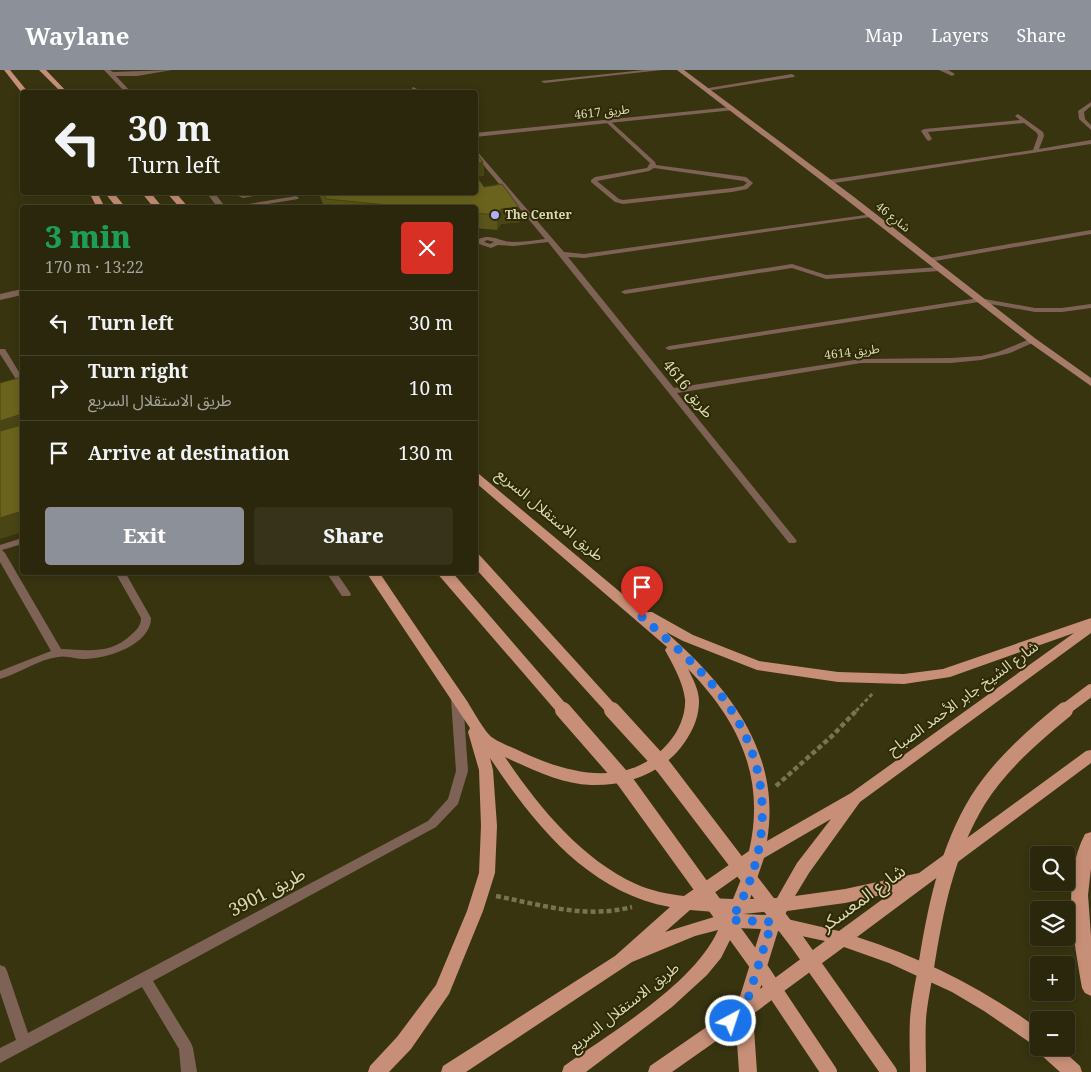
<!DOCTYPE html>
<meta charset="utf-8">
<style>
body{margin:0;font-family:"Noto Serif","Noto Sans Arabic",serif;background:#36331a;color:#f1f3f6;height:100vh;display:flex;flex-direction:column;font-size:19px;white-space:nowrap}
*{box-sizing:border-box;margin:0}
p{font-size:16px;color:#a5a59d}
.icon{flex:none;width:28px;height:28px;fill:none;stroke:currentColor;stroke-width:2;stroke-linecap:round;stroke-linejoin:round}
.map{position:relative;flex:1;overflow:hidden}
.drawer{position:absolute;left:20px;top:135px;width:458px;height:370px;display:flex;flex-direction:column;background:#2a270c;border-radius:5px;box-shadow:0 2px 8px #0003,0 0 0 1px #46442d}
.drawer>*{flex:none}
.top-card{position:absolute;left:20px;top:20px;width:458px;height:105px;border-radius:5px;box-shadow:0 2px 8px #0003,0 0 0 1px #46442d;background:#2a270c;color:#f1f3f6;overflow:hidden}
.tools{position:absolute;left:1030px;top:776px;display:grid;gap:10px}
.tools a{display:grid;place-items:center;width:45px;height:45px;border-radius:5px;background:#2a270c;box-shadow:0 2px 8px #0003,0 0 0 1px #46442d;font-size:25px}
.pin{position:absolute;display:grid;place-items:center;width:42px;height:42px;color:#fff;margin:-51px -21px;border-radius:50% 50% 50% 0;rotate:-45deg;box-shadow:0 0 5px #0007}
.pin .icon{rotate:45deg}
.me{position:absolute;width:55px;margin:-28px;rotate:40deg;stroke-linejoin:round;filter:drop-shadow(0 0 4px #0008)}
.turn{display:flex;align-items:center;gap:18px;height:105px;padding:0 25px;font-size:22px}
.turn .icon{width:65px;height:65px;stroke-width:2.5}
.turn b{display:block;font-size:35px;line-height:42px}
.round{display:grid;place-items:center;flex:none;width:52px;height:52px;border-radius:5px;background:#36331a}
.overview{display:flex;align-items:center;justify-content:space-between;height:85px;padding:0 25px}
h1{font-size:30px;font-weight:800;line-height:38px;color:#1e9e55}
.primary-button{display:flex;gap:10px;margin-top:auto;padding:10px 25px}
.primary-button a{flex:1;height:58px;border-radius:5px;background:#8c9099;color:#fff;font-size:20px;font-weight:800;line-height:58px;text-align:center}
.primary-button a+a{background:#36331a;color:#f1f3f6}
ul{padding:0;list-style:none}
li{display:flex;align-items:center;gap:15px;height:65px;padding:0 25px;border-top:1px solid #46442d}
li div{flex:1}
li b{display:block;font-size:19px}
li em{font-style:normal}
header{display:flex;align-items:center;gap:30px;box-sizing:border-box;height:70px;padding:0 25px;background:#8c9099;color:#fff}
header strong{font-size:24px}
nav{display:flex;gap:28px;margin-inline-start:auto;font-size:18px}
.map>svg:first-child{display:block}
</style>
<header>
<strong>Waylane</strong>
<nav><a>Map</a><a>Layers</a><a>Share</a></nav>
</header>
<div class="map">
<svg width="1091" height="1002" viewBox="0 0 1091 1002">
<rect width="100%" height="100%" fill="#383410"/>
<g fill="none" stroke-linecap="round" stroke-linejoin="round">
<path stroke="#777451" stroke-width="3" stroke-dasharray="4 2.5" stroke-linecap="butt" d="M856 641 874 622"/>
<g stroke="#777451" stroke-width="4.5" stroke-dasharray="5 3" stroke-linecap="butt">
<path d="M776 716 832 666 857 640"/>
<path d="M496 826C542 835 585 849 632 837"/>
</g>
<g fill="#7e6256" fill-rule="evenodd">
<path d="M644 0H662L544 13 541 11Z"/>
<path d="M413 17 421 21 422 22H416L411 20Z"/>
<path d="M1091 32V36L1084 42 1085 49 1091 55V60L1079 49 1078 41Z"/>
<path d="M1018 44 1043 62 1044 66 1039 79 1091 70V74L828 114 825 112 828 110 1033 80 1038 66 1037 63 1024 53 928 62 932 69 929 71 927 70 921 61 924 59 1020 50 1015 46Z"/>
<path d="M609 50 655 92 656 95 746 107 753 113 747 119 732 122 623 134 615 132 591 112V110L595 107 647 98 650 93 607 53 606 52ZM654 98 744 111 747 113 743 116 732 118 623 130 619 129 597 111 649 101Z"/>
<path d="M475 79 564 182 584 184 873 144 874 145 871 147 584 188 568 187 674 318 861 289 951 288 981 286 998 282 1030 269H1036L1037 271 1010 283 981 290 951 293H861L677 323 797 471 795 473H789L548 172 514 176 498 175 491 178 479 174V169C492 163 500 172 513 172 524 172 535 170 545 169L475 85ZM487 170 494 172 490 174 484 172Z"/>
<path d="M229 122 244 124 275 122 243 128Z"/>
<path d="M296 126 299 128 298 129 244 138H225Z"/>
<path d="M298 134 300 135V137L289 138Z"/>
<path d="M1091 160V164L929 192 926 190 929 188Z"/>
<path d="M792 194 826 205 939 197 942 199 939 201 826 209 792 198 625 224 621 222 625 220Z"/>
<path d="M979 228 1035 238H1062L1091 234V238L1062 242H1035L979 232 669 280 665 278 669 276Z"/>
<path d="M0 279H5L22 307V314H19L0 284Z"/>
<path d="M22 468V474L2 480 5 483 61 579C87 580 111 585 132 564 137 560 141 555 141 548L115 502H125L151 548C151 575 106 589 84 589 75 589 66 585 58 587 37 590 20 603 0 609V601L51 581 0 492V475Z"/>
<path d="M326 502H336L351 524 350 526H342Z"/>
<path d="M457 625 461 626 463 629 468 701 458 734 436 757 153 911 191 973 193 978 197 1002H181L179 979 142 917 0 993V978L16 970 0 922V895L5 897 7 901 28 963 428 751 448 729 456 701 451 629 453 626Z"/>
</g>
<g fill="#7e6256" fill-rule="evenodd">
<path d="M104 0H110L113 2 172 0 137 6H116L131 22H125Z"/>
<path d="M939 0H948L955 4 952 6Z"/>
<path d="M792 4 795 6 794 7 706 21 703 19Z"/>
<path d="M732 37 735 39 734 40 475 67V63Z"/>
<path d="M206 122H214L226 138H218Z"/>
<path d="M22 219V225L0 230V224Z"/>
</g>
<path fill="#a77b69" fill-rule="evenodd" d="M677 0H684L854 127 1036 269 1091 308V316L1030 273 848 131Z"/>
<g fill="#c78f77" fill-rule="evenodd">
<path d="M4 0H10L28 22 22 23Z"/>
<path d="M39 0H46L67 22H61Z"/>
<path d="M89 122H97L105 138H97Z"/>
<path d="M104 122H113L126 138H117Z"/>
<path d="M141 122H150L163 138H154Z"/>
<path d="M166 122H175L189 138H180Z"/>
<path d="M475 403 479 404 644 542H652L693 565 759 591 838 602 904 604 943 599 1091 548V563L860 732 809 803 795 826 845 819 919 803 1086 681 1091 680V693L857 867C923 888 983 919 1039 959V978H1060L1080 996 1082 1002H1060L1040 984 1038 978 984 941 952 922 889 893 844 877 753 944 757 1002H739L736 957 672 1002H648L650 996 737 936 761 859 736 858 721 888 707 905 672 937 586 1002H562L564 996C612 962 695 913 718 860L695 866 632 892 466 1002H441L443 996 615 886 670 837C588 822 534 754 490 688L493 700 497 756 495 803 483 841 449 924 411 979 389 1002H368L370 996 397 967 436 915 467 841 479 803 481 756 479 700 468 662 470 658 366 502H379C407 544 436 586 465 628 472 638 484 662 493 668 502 674 514 678 524 683 572 705 631 719 670 671 679 660 686 644 685 629 683 612 673 595 665 580L667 577 475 412ZM666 562 683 571 757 600 838 612 904 614 950 607 1074 563 851 723 767 771C782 682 728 617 666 562ZM688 599C739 651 766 708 749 781L684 826C668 824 651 821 636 814 581 789 538 736 505 687 531 699 561 714 591 715 630 716 668 701 688 667 695 656 699 644 699 631 699 620 693 609 688 599ZM831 749 797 793 777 828 750 829 764 788ZM744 802 733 829 707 828ZM891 823 839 861 783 848 787 841 845 833ZM690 840 727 843 665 862ZM763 842H769L767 845 743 844ZM778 861 825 871 760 919Z"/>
<path d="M1091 762V798L1088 825 1091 866V926L1085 923 1082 918C1074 869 1061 810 1085 764Z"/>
</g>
<g stroke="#c78f77" stroke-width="12">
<path d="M475 489 613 641"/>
<path d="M444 502 564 641"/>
<path d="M1063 641 1091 620"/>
</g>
<g stroke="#c78f77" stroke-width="16">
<path d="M563 640 625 711 755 891 829 1002"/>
<path d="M612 640 663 696 798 873 889 1002"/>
<path d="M918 1002C918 984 917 966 918 949 919 934 922 919 925 904 934 844 946 782 978 730 1000 695 1033 666 1065 640"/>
</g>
</g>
<path fill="#5b5519" d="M475 81 483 92 484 106H477L484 117 520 152 501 154 497 160 475 158V138H325L318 122H475Z"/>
<g fill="#4a4514">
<path d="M483 92 484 106 475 107V93Z"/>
<path d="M519 137 520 152 501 154 497 160V145L501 139Z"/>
<path d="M22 344V363L0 370V351Z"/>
<path d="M22 441V462L0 469V448Z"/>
</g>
<g fill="#6a631d" stroke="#4a4514">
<path d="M475 81 483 92 475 93Z"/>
<path d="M475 104 484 117 502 114 519 137 501 139 497 145 475 143V138H419L326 129 323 122H475Z"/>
<path d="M22 307V344L0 351V313Z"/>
<path d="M22 355V441L0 448V361Z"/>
</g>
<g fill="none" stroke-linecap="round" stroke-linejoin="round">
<path stroke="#1a73e8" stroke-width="9" stroke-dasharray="0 16.2" d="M642 547C670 572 701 598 723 628 774 697 774 778 731 850L772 852 744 941 731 951"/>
</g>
<circle fill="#aeaefa" stroke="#2e2a05" stroke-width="2" cx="495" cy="145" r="5"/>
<g text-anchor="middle" stroke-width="4" stroke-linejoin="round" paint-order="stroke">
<g font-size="12" fill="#dbd8b7" stroke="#2e2a05">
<text transform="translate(602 42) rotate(-6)" y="4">طريق 4617</text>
<text transform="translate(893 147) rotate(38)" y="4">شارع 46</text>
<text transform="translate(852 282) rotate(-7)" y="4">طريق 4614</text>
</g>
<g font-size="12" font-weight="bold" fill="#dbd8b7" stroke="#2e2a05" text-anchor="start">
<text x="505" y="149">The Center</text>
</g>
<g font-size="15" fill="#dbd8b7" stroke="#2e2a05">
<text transform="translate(688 319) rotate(51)" y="5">طريق 4616</text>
<text transform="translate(550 445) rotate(40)" y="5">طريق الاستقلال السريع</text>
<text transform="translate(963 628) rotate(-36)" y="5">شارع الشيخ جابر الأحمد الصباح</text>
<text transform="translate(624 937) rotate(-38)" y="5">طريق الاستقلال السريع</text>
</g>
<g font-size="18" fill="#dbd8b7" stroke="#2e2a05">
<text transform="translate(267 822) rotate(-28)" y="6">طريق 3901</text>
<text transform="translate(863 828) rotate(-36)" y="6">شارع المعسكر</text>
</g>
</g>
</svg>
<div class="tools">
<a><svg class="icon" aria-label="search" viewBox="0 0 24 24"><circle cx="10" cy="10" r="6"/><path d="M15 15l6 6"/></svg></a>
<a><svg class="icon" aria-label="layers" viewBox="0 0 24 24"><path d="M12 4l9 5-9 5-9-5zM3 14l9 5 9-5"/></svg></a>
<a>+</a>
<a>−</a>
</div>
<div class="pin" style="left:642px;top:547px;background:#d93025"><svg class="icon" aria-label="arrive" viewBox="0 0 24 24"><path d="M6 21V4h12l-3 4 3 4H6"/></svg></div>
<svg class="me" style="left:731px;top:951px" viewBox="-20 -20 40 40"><circle r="17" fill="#1a73e8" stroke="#fff" stroke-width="3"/><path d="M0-11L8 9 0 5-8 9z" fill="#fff"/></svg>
<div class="top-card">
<div class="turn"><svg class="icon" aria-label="left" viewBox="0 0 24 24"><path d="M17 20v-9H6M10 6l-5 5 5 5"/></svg><div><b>30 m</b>Turn left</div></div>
</div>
<section class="drawer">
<div class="overview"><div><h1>3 min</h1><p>170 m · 13:22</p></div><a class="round" style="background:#d93025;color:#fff"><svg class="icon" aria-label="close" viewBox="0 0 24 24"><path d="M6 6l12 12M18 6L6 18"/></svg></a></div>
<ul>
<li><svg class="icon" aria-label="left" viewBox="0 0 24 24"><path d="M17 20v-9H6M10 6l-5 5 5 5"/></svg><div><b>Turn left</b></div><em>30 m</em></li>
<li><svg class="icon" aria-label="right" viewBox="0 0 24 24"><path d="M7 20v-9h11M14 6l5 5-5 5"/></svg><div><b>Turn right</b><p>طريق الاستقلال السريع</p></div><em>10 m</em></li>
<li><svg class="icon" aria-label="arrive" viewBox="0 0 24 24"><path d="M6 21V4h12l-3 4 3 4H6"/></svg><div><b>Arrive at destination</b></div><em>130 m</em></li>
</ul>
<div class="primary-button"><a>Exit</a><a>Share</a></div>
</section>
</div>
